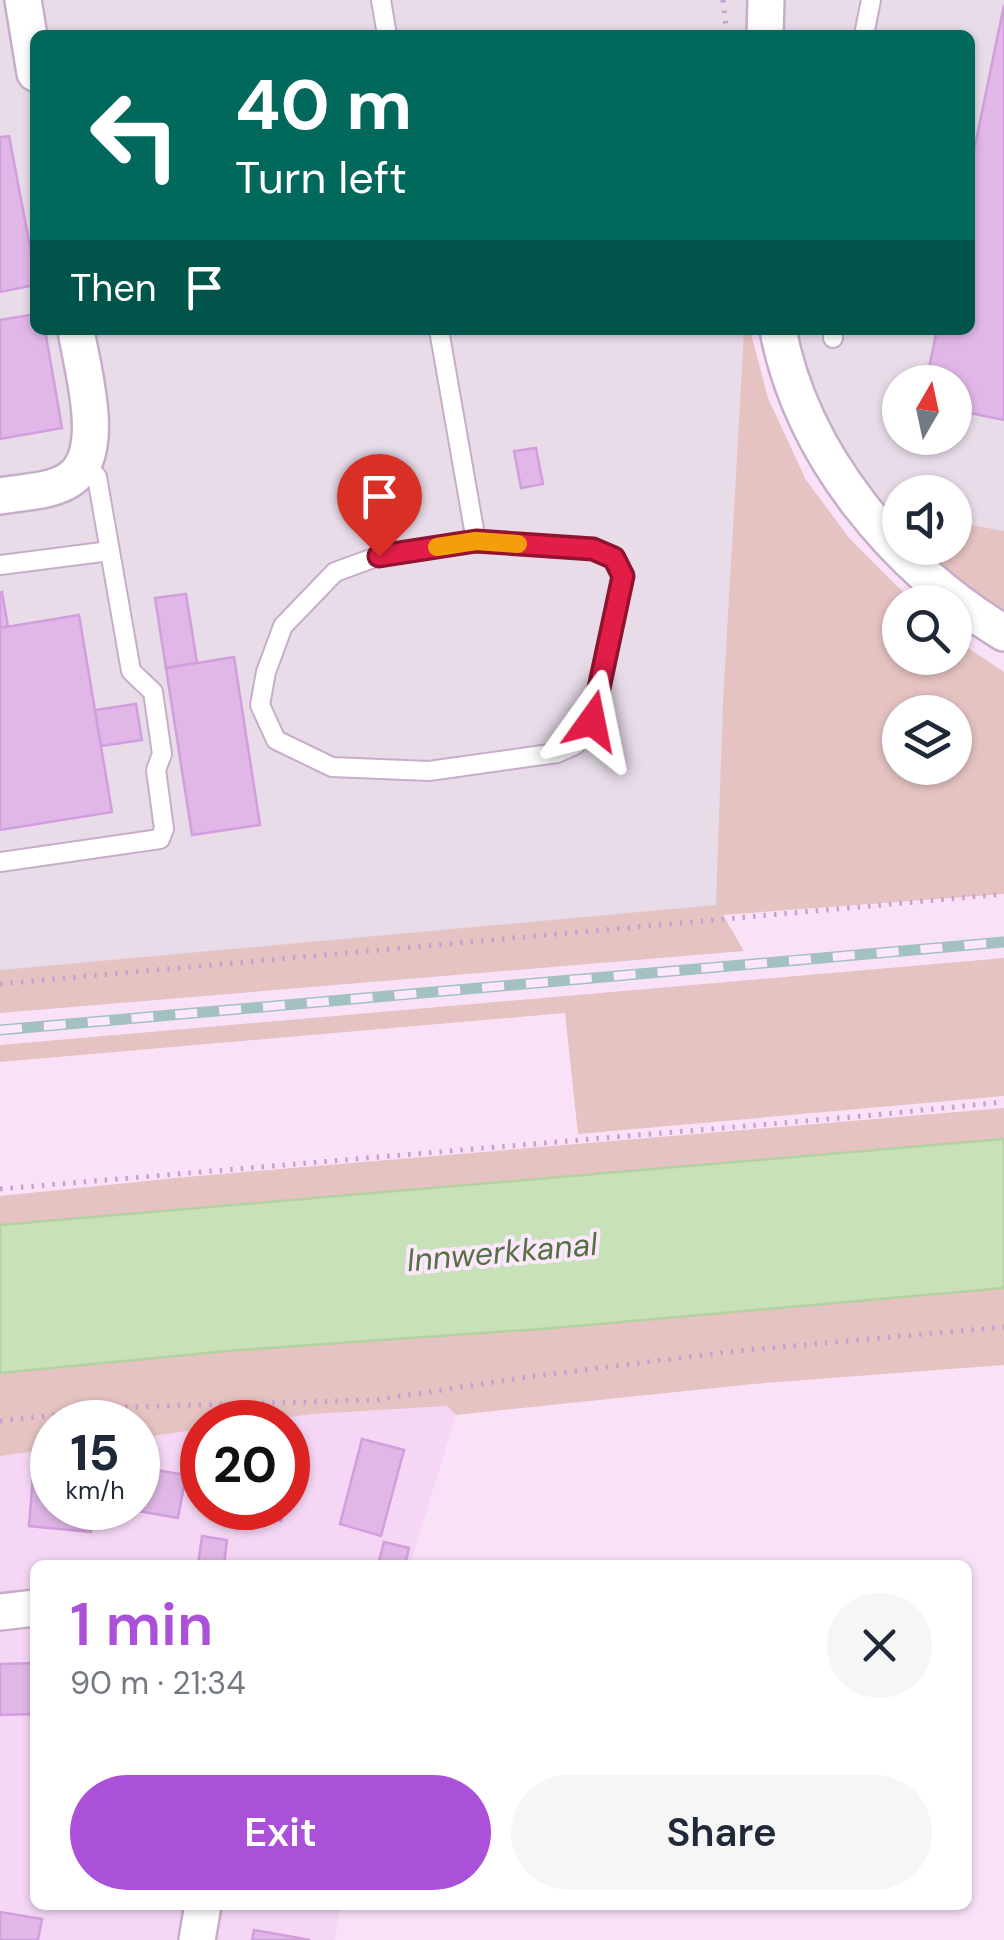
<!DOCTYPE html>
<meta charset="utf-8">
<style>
body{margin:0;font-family:"DM Sans",sans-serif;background:#f6f6f7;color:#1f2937;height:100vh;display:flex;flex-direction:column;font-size:38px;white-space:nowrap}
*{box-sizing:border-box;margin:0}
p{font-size:32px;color:#747a83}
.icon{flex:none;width:55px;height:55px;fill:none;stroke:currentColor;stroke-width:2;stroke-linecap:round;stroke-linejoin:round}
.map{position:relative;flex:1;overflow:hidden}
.drawer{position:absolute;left:30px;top:1560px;width:942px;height:350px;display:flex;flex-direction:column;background:#fff;border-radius:15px;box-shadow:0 2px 8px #0004}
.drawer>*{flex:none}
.guide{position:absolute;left:30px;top:30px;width:945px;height:305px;border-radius:15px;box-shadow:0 2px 8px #0004;background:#00695c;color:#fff;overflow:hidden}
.needle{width:65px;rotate:9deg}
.controls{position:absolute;left:882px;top:365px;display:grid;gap:20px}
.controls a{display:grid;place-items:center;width:90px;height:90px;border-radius:50%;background:#fff;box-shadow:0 2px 8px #0004;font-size:50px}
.speed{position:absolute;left:30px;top:1400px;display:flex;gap:20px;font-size:50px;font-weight:700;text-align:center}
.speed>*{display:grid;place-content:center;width:130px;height:130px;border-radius:50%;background:#fff;box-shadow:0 2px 8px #0004;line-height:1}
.speed small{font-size:25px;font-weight:400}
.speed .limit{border:15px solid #d22;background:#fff;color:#111}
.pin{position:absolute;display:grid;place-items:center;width:85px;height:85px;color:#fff;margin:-102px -42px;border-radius:50% 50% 50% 0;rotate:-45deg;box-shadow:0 0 10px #0007}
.pin .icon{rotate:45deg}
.me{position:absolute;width:110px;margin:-55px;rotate:12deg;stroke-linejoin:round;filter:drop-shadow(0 0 8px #0008)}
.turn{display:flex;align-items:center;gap:35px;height:210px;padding:0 40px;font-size:45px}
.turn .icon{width:130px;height:130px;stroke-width:2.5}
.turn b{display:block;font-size:70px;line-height:85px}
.then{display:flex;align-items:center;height:95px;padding:0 40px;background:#0003;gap:20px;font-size:38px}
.round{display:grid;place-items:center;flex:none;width:105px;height:105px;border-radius:52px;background:#f6f6f7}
.headline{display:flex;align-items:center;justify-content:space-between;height:170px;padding:0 40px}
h1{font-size:60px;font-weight:600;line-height:75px;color:#ab51d9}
.cta{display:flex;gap:20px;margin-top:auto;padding:20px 40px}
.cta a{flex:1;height:115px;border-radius:60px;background:#ab51d9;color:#fff;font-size:40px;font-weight:600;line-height:115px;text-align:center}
.cta a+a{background:#f6f6f7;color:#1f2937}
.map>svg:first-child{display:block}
</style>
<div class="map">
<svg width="1004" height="1940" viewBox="0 0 1004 1940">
<rect width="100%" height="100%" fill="#f9e2f8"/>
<path fill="#f5d7f5" d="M447 1406 456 1415 410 1565H35V1905H341L335 1940H0V1456L52 1449V1508H138V1438L202 1429V1508H288V1422H253L313 1414Z"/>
<path fill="#e8dce9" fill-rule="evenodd" d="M0 0H1004V531L955 522V492H900V508L883 504 833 452 794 382 758 330H970V35H35V330H744L723 703 717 906 0 970ZM900 382H955V438H900Z"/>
<g fill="#e5c3c2" fill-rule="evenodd">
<path d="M744 330H750L768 398 806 480 850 539 913 602H900V658H955V639L1004 672V894L723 915 744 951 0 1013V970L716 905 723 703ZM955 712V768H900V712Z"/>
<path d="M955 522 1004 531V614L959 584 922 548H955Z"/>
<path d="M1004 958V1096L578 1134 565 1013 0 1062V1045Z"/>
<path d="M1004 1108V1139L0 1225V1196L186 1177Z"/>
<path d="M1004 1288V1365L753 1384 456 1415 447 1406 313 1414 253 1422H202V1429L138 1438V1422H52V1449L0 1456V1373L227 1351 554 1328Z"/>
</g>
<path fill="#c9e1b8" stroke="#b4d1a0" stroke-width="2.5" d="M1004 1139V1288L554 1328 227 1351 0 1373V1225Z"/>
<g fill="#e0b7e7" stroke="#d29edd" stroke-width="2.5">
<path d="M1004 5V420L955 410V382H926L937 330H970V170Z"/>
<path d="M9 136 35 273V285L0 292V137Z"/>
<path d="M35 314V330H45L62 428 0 439V320Z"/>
<path d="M536 448 543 484 521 488 514 451Z"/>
<path d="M2 592 8 627 0 628V593Z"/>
<path d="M186 594 197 663 166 668 155 598Z"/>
<path d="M79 615 112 812 0 830V628Z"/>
<path d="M234 657 260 825 192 835 166 668Z"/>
<path d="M136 704 142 740 101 746 95 710Z"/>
<path d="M362 1439 404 1450 381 1536 340 1524Z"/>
<path d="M138 1467 186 1475 178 1518 121 1508H138Z"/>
<path d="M33 1476 52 1478V1508H93L91 1532 29 1526Z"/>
<path d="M223 1508H284L281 1521Z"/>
<path d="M202 1536 227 1540 224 1565H198Z"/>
<path d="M384 1542 409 1548 405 1565H378Z"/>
<path d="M35 1663V1714L0 1715V1664Z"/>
<path d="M0 1912 42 1919 38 1940H0Z"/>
<path d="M254 1930 310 1940H252Z"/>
</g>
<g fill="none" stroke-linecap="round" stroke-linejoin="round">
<defs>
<g id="service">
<path d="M381 0 387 35"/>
<path d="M864 35 871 0"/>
<path d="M439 330 476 541"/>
<path d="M833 330V338"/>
<path d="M476 541 593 549 614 559 623 576 592 721 575 745 557 753 429 771 332 767 276 740 260 705 266 672 283 626 335 572 379 556Z"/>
<path d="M0 565 110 551"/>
<path d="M0 862 160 839 164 829 156 770 162 754 153 692 131 671 97 477 85 462"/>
</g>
<g id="minor">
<path d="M23 0 35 73"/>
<path d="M765 35 766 0"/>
<path d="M778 330C802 456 896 568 1004 633"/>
<path d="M0 496C22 492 50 492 69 480 109 455 82 369 76 330"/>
<path d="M0 1612 35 1608"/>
<path d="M197 1940 203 1905"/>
</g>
</defs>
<use href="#service" stroke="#c8adcb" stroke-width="22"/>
<use href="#minor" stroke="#c8adcb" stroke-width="40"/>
<g stroke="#c8a0d0" stroke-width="5" stroke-dasharray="2.5 8" stroke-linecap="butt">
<path d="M723 0 727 35"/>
<path d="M0 984 1004 894"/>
<path d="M0 1189 864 1116 1004 1102"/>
<path d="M0 1421 127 1407 375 1400 528 1377 736 1351 1004 1327"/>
</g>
<use href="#service" stroke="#fff" stroke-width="18"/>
<use href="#minor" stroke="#fff" stroke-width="35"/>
<defs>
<path id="rail" d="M0 1030 1004 942"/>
</defs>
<use href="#rail" stroke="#a2c1c0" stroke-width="11"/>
<use href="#rail" stroke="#fde7fc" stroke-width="8" stroke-dasharray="22" stroke-linecap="butt"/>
</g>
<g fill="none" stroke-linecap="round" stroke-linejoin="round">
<defs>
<path id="route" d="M379 556 476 541 593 549 614 558 623 576 592 721"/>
</defs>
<use href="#route" stroke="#92132f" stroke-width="25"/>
<use href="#route" stroke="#e11d48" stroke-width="18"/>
<path stroke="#f59e0b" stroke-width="18" d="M437 547 476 541 518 544"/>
</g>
<g text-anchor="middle" stroke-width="8" stroke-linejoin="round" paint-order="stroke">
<g font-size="32" font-style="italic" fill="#547241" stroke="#fde7fc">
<text transform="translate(502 1252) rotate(-5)" y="11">Innwerkkanal</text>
</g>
</g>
</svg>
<div class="controls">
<a><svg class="needle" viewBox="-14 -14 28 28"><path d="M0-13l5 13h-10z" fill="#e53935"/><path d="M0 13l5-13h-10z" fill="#747a83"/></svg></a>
<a><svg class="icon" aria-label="sound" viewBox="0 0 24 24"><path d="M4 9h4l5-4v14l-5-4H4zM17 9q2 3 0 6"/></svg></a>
<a><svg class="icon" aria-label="search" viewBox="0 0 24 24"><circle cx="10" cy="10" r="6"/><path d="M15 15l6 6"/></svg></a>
<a><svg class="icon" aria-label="layers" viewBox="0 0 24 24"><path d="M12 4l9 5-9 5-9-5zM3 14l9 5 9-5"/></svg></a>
</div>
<div class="speed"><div>15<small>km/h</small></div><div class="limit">20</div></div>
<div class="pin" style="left:379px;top:556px;background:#d93025"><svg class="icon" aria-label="arrive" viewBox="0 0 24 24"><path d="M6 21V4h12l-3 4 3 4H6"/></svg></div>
<svg class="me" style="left:592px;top:721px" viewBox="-20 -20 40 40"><path d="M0-17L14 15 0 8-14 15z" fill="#e11d48" stroke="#fff" stroke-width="4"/></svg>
<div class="guide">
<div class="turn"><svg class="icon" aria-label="left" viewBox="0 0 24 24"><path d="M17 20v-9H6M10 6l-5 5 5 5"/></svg><div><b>40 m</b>Turn left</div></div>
<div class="then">Then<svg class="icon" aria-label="arrive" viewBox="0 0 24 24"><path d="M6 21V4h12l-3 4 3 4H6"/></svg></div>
</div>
<section class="drawer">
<div class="headline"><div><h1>1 min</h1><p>90 m · 21:34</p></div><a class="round"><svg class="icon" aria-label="close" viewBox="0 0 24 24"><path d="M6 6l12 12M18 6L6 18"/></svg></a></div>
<div class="cta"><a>Exit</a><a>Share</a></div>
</section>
</div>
